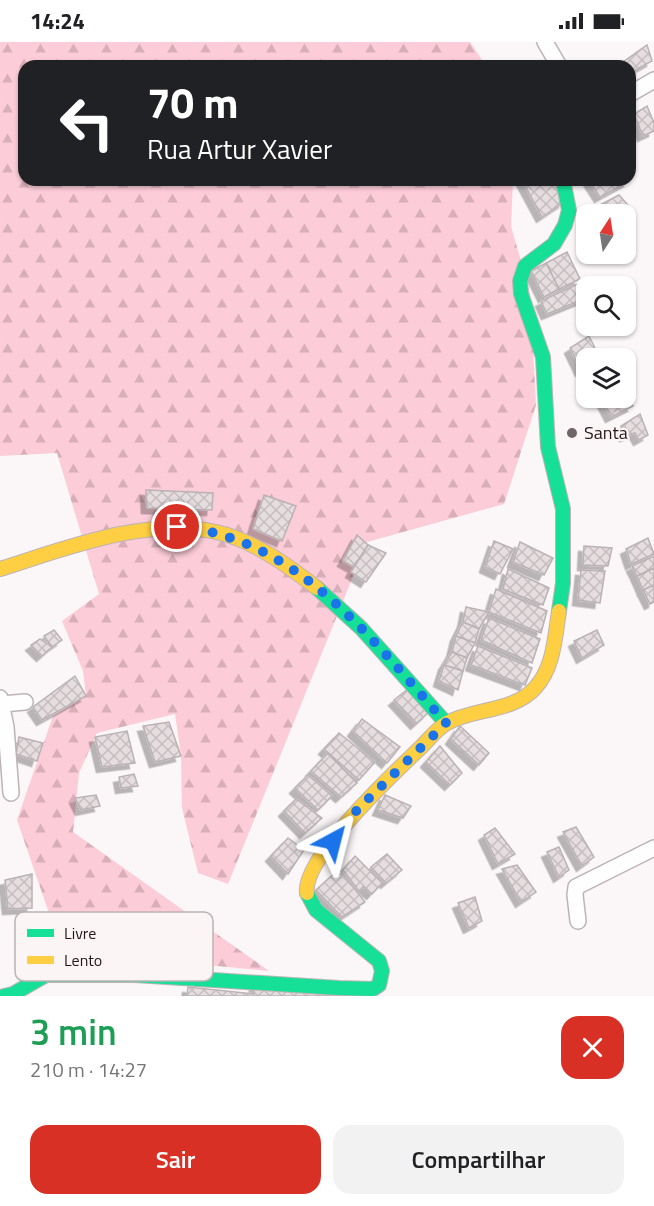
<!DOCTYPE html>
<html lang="pt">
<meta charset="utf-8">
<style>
body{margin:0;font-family:"Titillium Web",sans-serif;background:#f2f2f2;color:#202124;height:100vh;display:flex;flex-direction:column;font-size:22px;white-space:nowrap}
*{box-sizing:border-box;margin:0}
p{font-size:20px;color:#757577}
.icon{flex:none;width:33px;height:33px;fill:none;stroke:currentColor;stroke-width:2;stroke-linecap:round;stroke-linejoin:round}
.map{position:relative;height:954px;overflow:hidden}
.details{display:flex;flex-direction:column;background:#fff;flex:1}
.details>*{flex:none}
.hud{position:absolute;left:18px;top:18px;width:618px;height:126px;border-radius:18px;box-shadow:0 2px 4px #0004;background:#202124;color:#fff;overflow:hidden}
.needle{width:39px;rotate:12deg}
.controls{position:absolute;left:576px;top:162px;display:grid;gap:12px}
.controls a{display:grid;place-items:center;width:60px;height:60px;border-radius:12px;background:#fff;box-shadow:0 2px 4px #0004;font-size:30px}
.pin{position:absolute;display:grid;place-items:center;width:51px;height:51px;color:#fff;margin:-26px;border:3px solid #fff;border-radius:50%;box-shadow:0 2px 6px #0007}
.me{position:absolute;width:66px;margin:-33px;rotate:38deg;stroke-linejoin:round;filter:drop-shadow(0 0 4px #0008)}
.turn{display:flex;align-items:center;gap:21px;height:126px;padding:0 30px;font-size:27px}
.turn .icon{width:78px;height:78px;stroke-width:2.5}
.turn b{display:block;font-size:42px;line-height:51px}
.round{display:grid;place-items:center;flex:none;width:63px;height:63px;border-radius:18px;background:#f2f2f2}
.overview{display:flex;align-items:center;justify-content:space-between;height:102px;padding:0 30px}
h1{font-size:36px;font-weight:600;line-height:45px;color:#1e9e55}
.cta{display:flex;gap:12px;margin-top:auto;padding:12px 30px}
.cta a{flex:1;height:69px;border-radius:18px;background:#d93025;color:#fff;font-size:24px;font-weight:600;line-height:69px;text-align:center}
.cta a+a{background:#f2f2f2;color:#202124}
.status{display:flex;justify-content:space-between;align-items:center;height:42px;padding:0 30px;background:#fff;direction:ltr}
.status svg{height:16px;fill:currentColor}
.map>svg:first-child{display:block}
</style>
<div class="status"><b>14:24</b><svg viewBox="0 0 49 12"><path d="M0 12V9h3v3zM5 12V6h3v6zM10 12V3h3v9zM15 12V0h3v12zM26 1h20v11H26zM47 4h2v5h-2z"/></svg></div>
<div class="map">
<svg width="654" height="954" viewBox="0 0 654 954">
<defs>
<pattern id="forest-firs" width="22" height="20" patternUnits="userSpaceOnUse" patternTransform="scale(1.5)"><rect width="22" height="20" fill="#fcccd8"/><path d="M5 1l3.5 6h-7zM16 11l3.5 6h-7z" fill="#d8aeb9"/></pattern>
<pattern id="building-cross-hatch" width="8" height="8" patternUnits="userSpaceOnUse" patternTransform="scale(1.5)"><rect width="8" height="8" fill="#e6dddf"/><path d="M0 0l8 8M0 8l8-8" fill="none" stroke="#c5bdbf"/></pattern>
<filter id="shadow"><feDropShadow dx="-5.5" dy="5.5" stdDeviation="0" flood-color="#0004"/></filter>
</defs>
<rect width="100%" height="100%" fill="#fbf6f7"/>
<path fill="url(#forest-firs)" d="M0 0H470L486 24H24V138H513L511 184 530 251 536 363 504 462 367 500 228 842 198 831 182 766 181 714 175 672 97 691 79 731 73 790 269 929 62 909 17 778 53 674 86 654 83 629 62 579 99 552 57 411 0 414Z"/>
<g fill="url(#building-cross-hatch)" stroke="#bab2b4" stroke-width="1.5" filter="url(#shadow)">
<path d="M647 3 652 19 630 31V24H625L623 20Z"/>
<path d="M647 64 654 81V89L643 94 634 72Z"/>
<path d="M522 138H553L564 160 542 175Z"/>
<path d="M589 138H628L629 139 600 155Z"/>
<path d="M619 153 633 169 626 175 598 172 594 166Z"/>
<path d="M567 210 580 237 559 247 546 221Z"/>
<path d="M546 221 559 247 544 255 531 229Z"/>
<path d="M580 241 586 256 547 272 541 259Z"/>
<path d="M589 294 600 316H586V326L581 329 570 306Z"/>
<path d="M626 352 633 364 611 375 602 358 626 356Z"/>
<path d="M640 372 648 393 639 398 635 391 625 394 621 384Z"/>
<path d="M146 448 213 451 212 468 147 466Z"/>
<path d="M264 453 296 464 282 499 253 487Z"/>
<path d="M357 493 368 503 354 525 343 519Z"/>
<path d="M648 496 654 512 631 522 626 507Z"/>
<path d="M494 499 513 507 500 532 485 525Z"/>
<path d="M520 500 553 516 544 533 513 520Z"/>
<path d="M368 503 386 511 366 540 351 530Z"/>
<path d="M584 504 612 506 608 524 583 523Z"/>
<path d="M654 514V526L637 534 632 524Z"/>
<path d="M654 526V543L643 548 637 534Z"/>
<path d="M508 527 549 546 543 563 503 547Z"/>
<path d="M581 528 605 529 600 561 578 558Z"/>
<path d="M654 543V560L650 562 643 548Z"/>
<path d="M496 547 547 569 541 591 489 570Z"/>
<path d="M466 565 489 570 479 587 463 580Z"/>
<path d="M489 576 540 597 532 621 481 598Z"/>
<path d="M463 580 479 587 475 601 456 594Z"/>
<path d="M54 588 62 598 52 605 44 594Z"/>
<path d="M597 588 604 603 582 616 574 599Z"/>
<path d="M456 594 475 601 467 616 452 610Z"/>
<path d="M40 597 52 605 42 614 31 603Z"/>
<path d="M478 604 532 626 525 643 471 623Z"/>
<path d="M452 610 467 616 463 629 444 623Z"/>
<path d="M444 623 463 629 458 648 439 639Z"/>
<path d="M75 634 86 654 42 678 33 665Z"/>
<path d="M408 647 428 671 416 682 394 658Z"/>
<path d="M362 677 400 705 387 721 353 689Z"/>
<path d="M169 680 181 714 155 720 143 684Z"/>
<path d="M460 684 489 711 479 723 451 697Z"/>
<path d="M127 689 135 721 102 725 95 695Z"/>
<path d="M339 691 375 720 359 738 324 707Z"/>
<path d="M19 695 43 701 37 719 16 712Z"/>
<path d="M440 704 462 731 450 743 426 720Z"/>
<path d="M328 711 357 741 341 755 311 729Z"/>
<path d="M134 732 138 744 121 746 119 735Z"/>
<path d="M308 733 332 754 318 768 295 746Z"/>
<path d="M96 753 100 764 81 768 75 756Z"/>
<path d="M385 753 411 764 403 776 378 768Z"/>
<path d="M296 757 322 776 305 791 284 769Z"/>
<path d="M576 785 594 815 582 824 563 790Z"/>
<path d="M495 786 515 812 498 822 484 793Z"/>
<path d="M288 796 304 808 288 832 271 814Z"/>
<path d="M559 805 569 828 559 835 547 810Z"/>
<path d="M387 812 402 828 386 841 371 825Z"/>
<path d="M355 814 382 841 372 852 363 845 359 849 343 828Z"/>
<path d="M517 823 536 850 521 860 502 827Z"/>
<path d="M339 827 365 860 342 875 316 848Z"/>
<path d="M32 832V866L8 867 5 838Z"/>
<path d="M475 855 482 879 469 886 458 861Z"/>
<path d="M255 943 361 954H187L188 945 254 952Z"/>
</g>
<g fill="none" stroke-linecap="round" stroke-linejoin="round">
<defs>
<g id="street">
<path d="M545 0 559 24"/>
<path d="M630 52 654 38"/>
<path d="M0 656 6 685 11 751"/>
<path d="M2 662 25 660"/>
<path d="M578 879 575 853 576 845 654 806"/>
</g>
<g id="fast">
<path d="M317 546 361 586 446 681"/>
<path d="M559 569 563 541V467L548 405 543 315 521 252 520 239 525 224 554 202 565 183 569 168 563 138"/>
<path d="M4 954 13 952 46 933H135L339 946 373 947 379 943 382 929 379 919 316 868 307 851"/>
</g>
<g id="slow">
<path d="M0 527C67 506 145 475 216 490 253 498 287 523 317 546"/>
<path d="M307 851C302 817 392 733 417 709 426 701 436 687 447 681 474 666 514 670 535 646 554 626 555 594 559 569"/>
</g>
</defs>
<use href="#street" stroke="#bcb4b6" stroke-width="18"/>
<use href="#fast" stroke="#bcb4b6" stroke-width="16"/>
<use href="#slow" stroke="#bcb4b6" stroke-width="16"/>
<use href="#street" stroke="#fefefe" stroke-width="15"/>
<use href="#fast" stroke="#16e098" stroke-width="14"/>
<use href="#slow" stroke="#ffcf43" stroke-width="14"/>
</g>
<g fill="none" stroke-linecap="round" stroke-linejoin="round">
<path stroke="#1a73e8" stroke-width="10" stroke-dasharray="0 18" d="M177 485C190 487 205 488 218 492 315 519 382 609 446 681L357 768 333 799"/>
</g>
<circle fill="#6f6667" stroke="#fcf5f6" stroke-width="2" cx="572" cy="391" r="6"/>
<g text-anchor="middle" stroke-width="4.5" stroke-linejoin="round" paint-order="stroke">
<g font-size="18" fill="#23181a" stroke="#fcf5f6" text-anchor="start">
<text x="584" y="397">Santa</text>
</g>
</g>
<rect x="15" y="870" width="198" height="69" rx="9" fill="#fcf5f6" stroke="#bbb3b4" stroke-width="1.5"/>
<rect x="27" y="887" width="27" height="8" fill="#16e098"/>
<rect x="27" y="914" width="27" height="8" fill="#ffcf43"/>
<g font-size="16" fill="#23181a">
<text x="64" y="897">Livre</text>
<text x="64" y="924">Lento</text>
</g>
</svg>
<div class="controls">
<a><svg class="needle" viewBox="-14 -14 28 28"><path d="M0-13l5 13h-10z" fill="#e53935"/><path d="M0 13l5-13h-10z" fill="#757577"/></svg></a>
<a><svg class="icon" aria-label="search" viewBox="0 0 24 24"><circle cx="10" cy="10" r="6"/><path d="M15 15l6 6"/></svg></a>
<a><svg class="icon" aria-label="layers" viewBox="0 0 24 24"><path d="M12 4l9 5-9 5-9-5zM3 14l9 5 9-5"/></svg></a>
</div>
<div class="pin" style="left:177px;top:485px;background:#d93025"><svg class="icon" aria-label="arrive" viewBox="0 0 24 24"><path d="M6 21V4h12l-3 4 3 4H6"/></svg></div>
<svg class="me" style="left:333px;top:799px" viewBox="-20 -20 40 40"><path d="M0-17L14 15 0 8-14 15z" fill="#1a73e8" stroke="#fff" stroke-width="4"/></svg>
<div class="hud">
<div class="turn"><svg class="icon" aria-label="left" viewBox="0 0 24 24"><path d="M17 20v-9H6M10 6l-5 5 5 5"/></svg><div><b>70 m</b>Rua Artur Xavier</div></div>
</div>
</div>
<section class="details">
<div class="overview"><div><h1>3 min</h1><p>210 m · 14:27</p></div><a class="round" style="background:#d93025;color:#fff"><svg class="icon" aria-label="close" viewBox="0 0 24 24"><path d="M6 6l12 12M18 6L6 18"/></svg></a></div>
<div class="cta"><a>Sair</a><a>Compartilhar</a></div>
</section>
